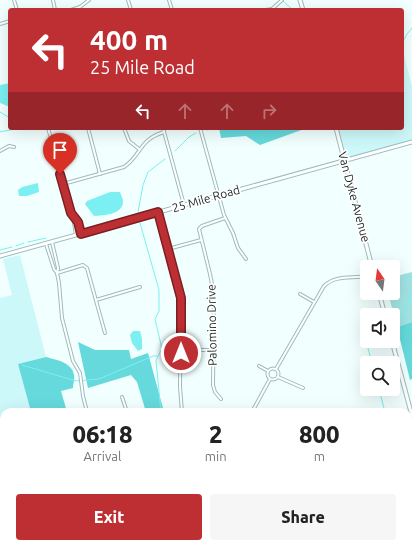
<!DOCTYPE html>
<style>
body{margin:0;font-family:Ubuntu,sans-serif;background:#f6f6f6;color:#222;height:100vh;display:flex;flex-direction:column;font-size:15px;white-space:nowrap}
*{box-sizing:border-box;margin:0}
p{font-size:13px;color:#767676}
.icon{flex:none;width:22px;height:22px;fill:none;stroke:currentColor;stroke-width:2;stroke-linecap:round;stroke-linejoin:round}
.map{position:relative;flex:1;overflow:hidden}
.details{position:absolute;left:0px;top:408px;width:412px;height:140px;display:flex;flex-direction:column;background:#fff;border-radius:12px 12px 0 0;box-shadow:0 4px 16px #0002}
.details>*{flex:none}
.hud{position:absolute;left:8px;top:8px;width:396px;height:122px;border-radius:4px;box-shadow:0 4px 16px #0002;background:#be2f34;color:#fff;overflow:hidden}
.needle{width:26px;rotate:346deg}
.buttons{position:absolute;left:360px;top:260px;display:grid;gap:8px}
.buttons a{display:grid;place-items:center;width:40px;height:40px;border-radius:4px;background:#fff;box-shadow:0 4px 16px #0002;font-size:20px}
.pin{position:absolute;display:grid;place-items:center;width:34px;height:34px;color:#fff;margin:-41px -17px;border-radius:50% 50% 50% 0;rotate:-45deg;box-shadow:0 0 4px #0007}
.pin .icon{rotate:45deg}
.me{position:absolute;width:44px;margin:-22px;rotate:0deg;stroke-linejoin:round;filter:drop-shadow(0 0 3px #0008)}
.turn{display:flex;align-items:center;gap:14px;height:84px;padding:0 16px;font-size:18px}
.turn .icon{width:52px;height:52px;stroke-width:2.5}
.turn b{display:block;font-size:28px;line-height:34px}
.lanes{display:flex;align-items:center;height:38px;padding:0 16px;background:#0003;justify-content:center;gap:20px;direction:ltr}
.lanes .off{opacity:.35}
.eta{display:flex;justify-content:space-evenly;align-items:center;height:68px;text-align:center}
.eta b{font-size:24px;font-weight:800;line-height:28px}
.button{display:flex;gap:8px;margin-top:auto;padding:8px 16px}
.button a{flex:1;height:46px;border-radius:4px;background:#be2f34;color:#fff;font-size:16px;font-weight:800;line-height:46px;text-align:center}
.button a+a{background:#f6f6f6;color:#222}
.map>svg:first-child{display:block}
</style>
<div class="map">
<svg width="412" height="548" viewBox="0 0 412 548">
<rect width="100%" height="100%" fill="#f2ffff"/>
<g fill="#cdf8f9">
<path d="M403 51 412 86V142L345 160 336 128H402Z"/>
<path d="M20 255 46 357 18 364 31 412H4V544H40L27 548H0V298L12 295 3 259Z"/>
</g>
<g fill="#a1e3e3">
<path d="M412 272V322L397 327 388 293H393V277Z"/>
<path d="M4 465V489L0 475V466Z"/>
</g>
<g fill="#65d9dc">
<path d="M219 128H307L260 145 246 136 221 138Z"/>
<path d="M412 322V379L410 380 397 327Z"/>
<path d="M78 342 95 350H129L131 359 148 353 164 412H146L137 382 131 375 88 388Z"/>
<path d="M46 357C56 360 72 362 74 375 75 379 73 384 73 388L61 391 67 412H31L18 364Z"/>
<path d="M412 478V548H196L198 544H408V479Z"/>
<path d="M0 490 2 491 4 498V544H40L27 548H0Z"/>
</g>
<g fill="#7beff1">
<path d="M10 83V107L0 103V85Z"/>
<path d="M38 183 39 192 27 196H19L18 190 22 187Z"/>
<path d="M110 192H120C121 195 123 199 123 201 123 215 104 215 94 216L85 204 87 201Z"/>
<path d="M133 331H140L142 339V349L138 351 132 343 130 335Z"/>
</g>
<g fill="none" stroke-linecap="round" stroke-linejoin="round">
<g stroke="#7beff1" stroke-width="1">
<path d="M283 1 293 10"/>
<path d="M402 43 407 34 412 28"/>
<path d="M0 112 10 118"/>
<path d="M207 130 213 128"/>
<path d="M0 132 20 128"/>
<path d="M175 151 189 137 196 133"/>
<path d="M138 212 143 185 148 172 165 159"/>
<path d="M140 223 159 290V311L155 319 162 349 156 360 161 412"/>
<path d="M28 242 46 238"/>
<path d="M16 246 24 243"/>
<path d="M0 250 12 247"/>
<path d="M393 325 399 322 412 291"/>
<path d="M367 339 366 341 372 363"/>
<path d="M22 365 76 381 99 379 153 356H157"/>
<path d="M379 389 385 412"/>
<path d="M408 496 412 511"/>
<path d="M408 515 412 512"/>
<path d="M8 548 11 544"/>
<path d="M317 548 323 544"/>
</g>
<defs>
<g id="street">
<path d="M14 0 17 10"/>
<path d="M53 0 55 10"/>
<path d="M128 0 131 10"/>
<path d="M169 0 172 10"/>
<path d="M71 10 80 7 89 0"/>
<path d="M266 10 272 9 282 0"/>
<path d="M0 24 10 21"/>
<path d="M48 128 73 217 76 235"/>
<path d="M88 128 100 174"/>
<path d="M124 128 129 141 139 149"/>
<path d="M163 128 184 205"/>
<path d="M200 128 224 215 233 233 238 248 246 259"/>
<path d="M0 151 9 146 14 147"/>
<path d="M63 184 124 167C142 155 138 140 164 132"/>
<path d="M158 212 181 297 180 387 182 412"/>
<path d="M73 217 78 222 81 234"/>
<path d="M52 242 58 268 57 273 59 283 62 318 73 361 80 373 83 396 87 412"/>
<path d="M46 244 54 269 57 273"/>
<path d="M168 249 201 240"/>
<path d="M57 273 83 265 87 268 105 333"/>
<path d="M300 294 314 302"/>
<path d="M96 300 140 287"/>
<path d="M181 350H214"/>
<path d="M259 366 268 371"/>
<circle cx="273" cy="374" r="5.5"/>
<path d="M276 369 324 286C337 274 352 279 367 276"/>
<path d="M278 377 303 388"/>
<path d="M122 397 127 412"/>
<path d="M221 399 215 392 213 385 214 294 210 274 199 229 202 226 225 218"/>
<path d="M252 412 270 379"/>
<path d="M161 544 162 548"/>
<path d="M107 548 121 544"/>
<path d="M172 548 174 544"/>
</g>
<g id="secondary">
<path d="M300 0 303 10"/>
<path d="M336 128 372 267"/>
<path d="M0 256 412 142"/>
<path d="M379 293 385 315"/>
<path d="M392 341 412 416"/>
</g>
</defs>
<use href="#street" stroke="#9dbcbd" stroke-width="4"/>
<use href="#secondary" stroke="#9dbcbd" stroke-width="5"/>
<use href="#street" stroke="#fff" stroke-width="2"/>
<use href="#secondary" stroke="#fff" stroke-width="3"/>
</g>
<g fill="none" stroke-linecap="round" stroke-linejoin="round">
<defs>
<path id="route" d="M60 174 71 213 78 222 81 234 158 212 181 298V353"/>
</defs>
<use href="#route" stroke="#7c1f22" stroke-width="10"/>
<use href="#route" stroke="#be2f34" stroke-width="7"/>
</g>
<g text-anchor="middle" stroke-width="3.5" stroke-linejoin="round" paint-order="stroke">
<g font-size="12" fill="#192525" stroke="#fff">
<text transform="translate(354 197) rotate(75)" y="4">Van Dyke Avenue</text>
<text transform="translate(206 199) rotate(-16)" y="4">25 Mile Road</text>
<text transform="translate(212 325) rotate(-91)" y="4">Palomino Drive</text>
</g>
</g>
</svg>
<div class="buttons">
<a><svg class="needle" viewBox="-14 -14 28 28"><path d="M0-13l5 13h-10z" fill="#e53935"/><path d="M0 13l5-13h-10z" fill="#767676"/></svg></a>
<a><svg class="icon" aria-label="sound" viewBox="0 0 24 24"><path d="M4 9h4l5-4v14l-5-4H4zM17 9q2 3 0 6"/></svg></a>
<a><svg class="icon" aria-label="search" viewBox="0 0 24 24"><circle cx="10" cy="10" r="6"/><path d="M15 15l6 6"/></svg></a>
</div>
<div class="pin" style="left:60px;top:174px;background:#d93025"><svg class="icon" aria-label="arrive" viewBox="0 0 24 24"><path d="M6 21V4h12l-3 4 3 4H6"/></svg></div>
<svg class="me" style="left:181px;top:353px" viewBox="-20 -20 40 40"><circle r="17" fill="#be2f34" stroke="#fff" stroke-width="3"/><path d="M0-11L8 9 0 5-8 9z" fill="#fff"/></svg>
<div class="hud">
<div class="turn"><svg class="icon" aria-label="left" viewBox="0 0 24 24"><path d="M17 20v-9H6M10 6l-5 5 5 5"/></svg><div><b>400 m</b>25 Mile Road</div></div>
<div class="lanes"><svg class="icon" aria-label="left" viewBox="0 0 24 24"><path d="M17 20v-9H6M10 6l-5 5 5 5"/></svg><svg class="icon off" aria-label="ahead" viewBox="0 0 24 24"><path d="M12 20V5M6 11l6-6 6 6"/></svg><svg class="icon off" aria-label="ahead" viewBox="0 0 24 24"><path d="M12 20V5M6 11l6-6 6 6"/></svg><svg class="icon off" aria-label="right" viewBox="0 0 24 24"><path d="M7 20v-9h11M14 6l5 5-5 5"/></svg></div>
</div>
<section class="details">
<div class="eta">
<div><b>06:18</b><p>Arrival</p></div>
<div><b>2</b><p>min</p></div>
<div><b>800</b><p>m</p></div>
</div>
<div class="button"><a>Exit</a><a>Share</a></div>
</section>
</div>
